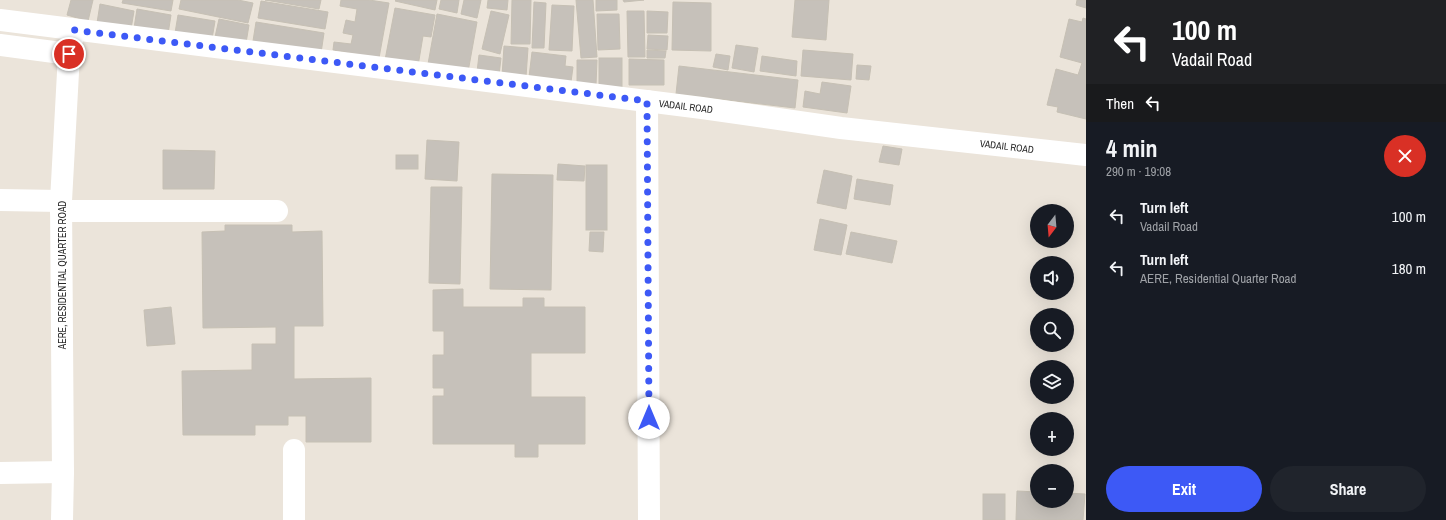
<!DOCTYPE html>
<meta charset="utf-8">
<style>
body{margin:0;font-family:"Archivo Narrow",sans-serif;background:#20242c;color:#f1f3f6;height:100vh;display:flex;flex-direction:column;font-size:15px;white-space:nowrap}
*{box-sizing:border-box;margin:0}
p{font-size:13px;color:#9ea1a6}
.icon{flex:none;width:22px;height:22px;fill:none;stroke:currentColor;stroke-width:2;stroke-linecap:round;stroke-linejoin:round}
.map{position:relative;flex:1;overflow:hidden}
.drawer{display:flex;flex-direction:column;background:#171b24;width:360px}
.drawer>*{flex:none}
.banner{background:#202124;color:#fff;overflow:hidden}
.needle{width:26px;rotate:196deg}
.buttons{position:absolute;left:1030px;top:204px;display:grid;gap:8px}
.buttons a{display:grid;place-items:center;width:44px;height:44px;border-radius:50%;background:#171b24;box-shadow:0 4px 16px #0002;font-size:20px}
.pin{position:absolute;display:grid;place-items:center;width:34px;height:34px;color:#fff;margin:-17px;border:2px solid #fff;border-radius:50%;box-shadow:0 1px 4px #0007}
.me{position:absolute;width:44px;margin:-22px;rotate:0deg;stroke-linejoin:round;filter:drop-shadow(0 0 3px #0008)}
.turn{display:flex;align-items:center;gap:14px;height:84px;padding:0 20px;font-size:18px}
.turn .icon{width:52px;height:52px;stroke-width:2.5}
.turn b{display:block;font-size:28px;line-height:34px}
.then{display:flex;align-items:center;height:38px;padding:0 20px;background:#0003;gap:8px;font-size:15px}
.round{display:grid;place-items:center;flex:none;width:42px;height:42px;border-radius:21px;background:#20242c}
.head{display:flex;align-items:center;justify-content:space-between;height:68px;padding:0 20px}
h1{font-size:24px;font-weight:800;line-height:30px}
.button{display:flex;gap:8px;margin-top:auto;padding:8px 20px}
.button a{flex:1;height:46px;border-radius:24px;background:#3d59f6;color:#fff;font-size:16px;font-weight:800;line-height:46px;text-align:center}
.button a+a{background:#20242c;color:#f1f3f6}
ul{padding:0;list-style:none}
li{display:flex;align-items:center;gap:12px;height:52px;padding:0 20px}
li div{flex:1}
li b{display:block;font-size:15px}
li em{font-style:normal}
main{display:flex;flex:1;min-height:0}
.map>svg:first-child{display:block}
</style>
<main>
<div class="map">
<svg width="1086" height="520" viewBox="0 0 1086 520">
<rect width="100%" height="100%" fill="#ebe4da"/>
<g fill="#c6c1ba" stroke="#c6c0b4">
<path d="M71 0H93L88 21 67 15Z"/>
<path d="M123 0H173L171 11 122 3Z"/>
<path d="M181 0H238L253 3 248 23 179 9Z"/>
<path d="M265 0H321L319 9Z"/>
<path d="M341 0H369L389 3 379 58 333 50 334 42 351 44 353 35 343 33 346 20 355 22 357 9 340 6Z"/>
<path d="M396 0H437L435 10 395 1Z"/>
<path d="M441 0H459L457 13 439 9Z"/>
<path d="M464 0H481L477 18 461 14Z"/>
<path d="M488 0H508L507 10 487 8Z"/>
<path d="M512 0H531L530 44H511Z"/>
<path d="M576 0H593L597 57 581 58Z"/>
<path d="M596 0H617V10L596 11Z"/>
<path d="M623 0H644L624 2Z"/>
<path d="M795 0H829L826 40 792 37Z"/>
<path d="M1077 0H1086V8L1076 5Z"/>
<path d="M261 1 328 12 325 29 258 18Z"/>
<path d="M534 2 546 3 544 48H532Z"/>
<path d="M673 2 711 3V51L672 50Z"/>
<path d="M100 4 134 11 131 29 97 23Z"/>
<path d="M552 5 574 6 572 51 549 50Z"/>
<path d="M395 8 435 15 431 37 423 36 418 66 385 60Z"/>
<path d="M137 9 171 15 168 34 134 28Z"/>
<path d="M491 11 509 15 500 54 482 49Z"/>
<path d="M627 11H644L645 57H628Z"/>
<path d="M647 11 668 12 667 33H647Z"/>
<path d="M437 14 477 22 468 72 428 64Z"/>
<path d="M597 14H619L620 49 598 50Z"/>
<path d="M178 15 215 21 212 39 175 33Z"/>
<path d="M1083 18 1086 19V119L1057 112 1058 107 1047 105 1056 69 1078 75 1082 63 1060 57 1069 19 1082 22Z"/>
<path d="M219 19 249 25 246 43 215 37Z"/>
<path d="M256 22 324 33 321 53 253 41Z"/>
<path d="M648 35 668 36 667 50 647 49Z"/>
<path d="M736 45 758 48 754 72 732 68Z"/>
<path d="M504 46 528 48 526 77 502 76Z"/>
<path d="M647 50 666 51 665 58H647Z"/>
<path d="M803 50 853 54 851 80 801 76Z"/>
<path d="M532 52 566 56 565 66 573 67 571 82 529 77Z"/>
<path d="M716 54 730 56 728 70 713 67Z"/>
<path d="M479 55 501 58 499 75 477 72Z"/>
<path d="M762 56 797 61 796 76 760 71Z"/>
<rect x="599" y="58" width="23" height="29"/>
<path d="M629 59 664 60V85H629Z"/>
<path d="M577 60H597L596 85H577Z"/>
<path d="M857 65 871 66 869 80 856 79Z"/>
<path d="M679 66 798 80 795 108 676 94Z"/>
<path d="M822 82 851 86 847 113 803 107 805 91 820 94Z"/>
<path d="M427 140 459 142 457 181 425 179Z"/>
<path d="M883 146 902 149 899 165 879 162Z"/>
<path d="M163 150 215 151 214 189H163Z"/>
<rect x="396" y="155" width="22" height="14"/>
<path d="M558 164 585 166 584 181 557 180Z"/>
<rect x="586" y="165" width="21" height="65"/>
<path d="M824 170 852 176 846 209 817 203Z"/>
<path d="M492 174 553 175 551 290 490 289Z"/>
<path d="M857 179 893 185 890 205 854 199Z"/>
<path d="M431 187H462L460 284 429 283Z"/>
<path d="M820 219 847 225 841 255 814 250Z"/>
<path d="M225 225H292V232L322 231 323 326H294V379L371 378V442H306V416H288V425H255V435H183L182 371 252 370V344H276V327L203 328 202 232 225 231Z"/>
<path d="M590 232H604L603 252 589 251Z"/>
<path d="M851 232 897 241 892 263 846 254Z"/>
<path d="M463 289V307H523V298H544V307H585V353H531V397H585V444H538V457H515V444H433V396H444V388H433V355H444V331H433V290Z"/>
<path d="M171 307 175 344 147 346 144 310Z"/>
<path d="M1017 491 1037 492V501H1067V493L1085 494 1083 520H1016Z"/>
<rect x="983" y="494" width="22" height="26"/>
</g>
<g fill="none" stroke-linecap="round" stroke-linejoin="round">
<g stroke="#fff" stroke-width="22">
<path d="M0 20 702 108 841 128 1086 155"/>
<path d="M0 45 69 54"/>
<path d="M647 101 649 520"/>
<path d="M0 200 61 201"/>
<path d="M61 211H277"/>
<path d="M294 450V520"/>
<path d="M0 473 63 472"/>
<path d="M62 520 63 472 61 201 69 54 74 30"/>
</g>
</g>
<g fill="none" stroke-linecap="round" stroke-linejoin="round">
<path stroke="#3d59f6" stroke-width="7" stroke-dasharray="0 12.6" d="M69 54 74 30 647 101 649 418"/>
</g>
<g text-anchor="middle" stroke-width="3" stroke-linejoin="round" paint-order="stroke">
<g font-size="10" fill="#292929" stroke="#fff">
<text transform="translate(686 106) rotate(7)" y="4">VADAIL ROAD</text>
<text transform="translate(1007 146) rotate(7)" y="4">VADAIL ROAD</text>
<text transform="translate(62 275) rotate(-90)" y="4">AERE, RESIDENTIAL QUARTER ROAD</text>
</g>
</g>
</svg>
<div class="buttons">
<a><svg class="needle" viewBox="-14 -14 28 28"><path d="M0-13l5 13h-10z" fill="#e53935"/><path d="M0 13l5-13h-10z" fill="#9ea1a6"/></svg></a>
<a><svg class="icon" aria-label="sound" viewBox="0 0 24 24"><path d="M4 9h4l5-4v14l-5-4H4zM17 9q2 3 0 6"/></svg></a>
<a><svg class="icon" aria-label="search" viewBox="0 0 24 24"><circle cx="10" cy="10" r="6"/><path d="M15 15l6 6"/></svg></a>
<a><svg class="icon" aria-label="layers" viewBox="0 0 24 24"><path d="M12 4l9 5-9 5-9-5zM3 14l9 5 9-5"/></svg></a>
<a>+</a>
<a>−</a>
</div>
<div class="pin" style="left:69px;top:54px;background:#d93025"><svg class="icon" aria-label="arrive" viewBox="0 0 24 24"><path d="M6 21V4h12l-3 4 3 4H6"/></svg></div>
<svg class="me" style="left:649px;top:418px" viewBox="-20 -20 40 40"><circle r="19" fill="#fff"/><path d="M0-13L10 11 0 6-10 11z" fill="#3d59f6"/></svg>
</div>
<section class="drawer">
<div class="banner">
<div class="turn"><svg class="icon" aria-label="left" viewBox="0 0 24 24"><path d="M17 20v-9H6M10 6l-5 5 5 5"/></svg><div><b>100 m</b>Vadail Road</div></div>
<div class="then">Then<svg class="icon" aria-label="left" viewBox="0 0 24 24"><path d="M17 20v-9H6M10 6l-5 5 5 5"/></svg></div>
</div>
<div class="head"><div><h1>4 min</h1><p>290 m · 19:08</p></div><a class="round" style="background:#d93025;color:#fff"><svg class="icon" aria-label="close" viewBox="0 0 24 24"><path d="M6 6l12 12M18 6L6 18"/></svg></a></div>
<ul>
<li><svg class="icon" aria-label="left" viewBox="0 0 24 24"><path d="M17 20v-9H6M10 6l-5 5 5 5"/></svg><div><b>Turn left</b><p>Vadail Road</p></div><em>100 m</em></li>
<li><svg class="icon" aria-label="left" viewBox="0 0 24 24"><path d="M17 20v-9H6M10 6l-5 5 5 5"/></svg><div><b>Turn left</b><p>AERE, Residential Quarter Road</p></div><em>180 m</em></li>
</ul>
<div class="button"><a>Exit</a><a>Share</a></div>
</section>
</main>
